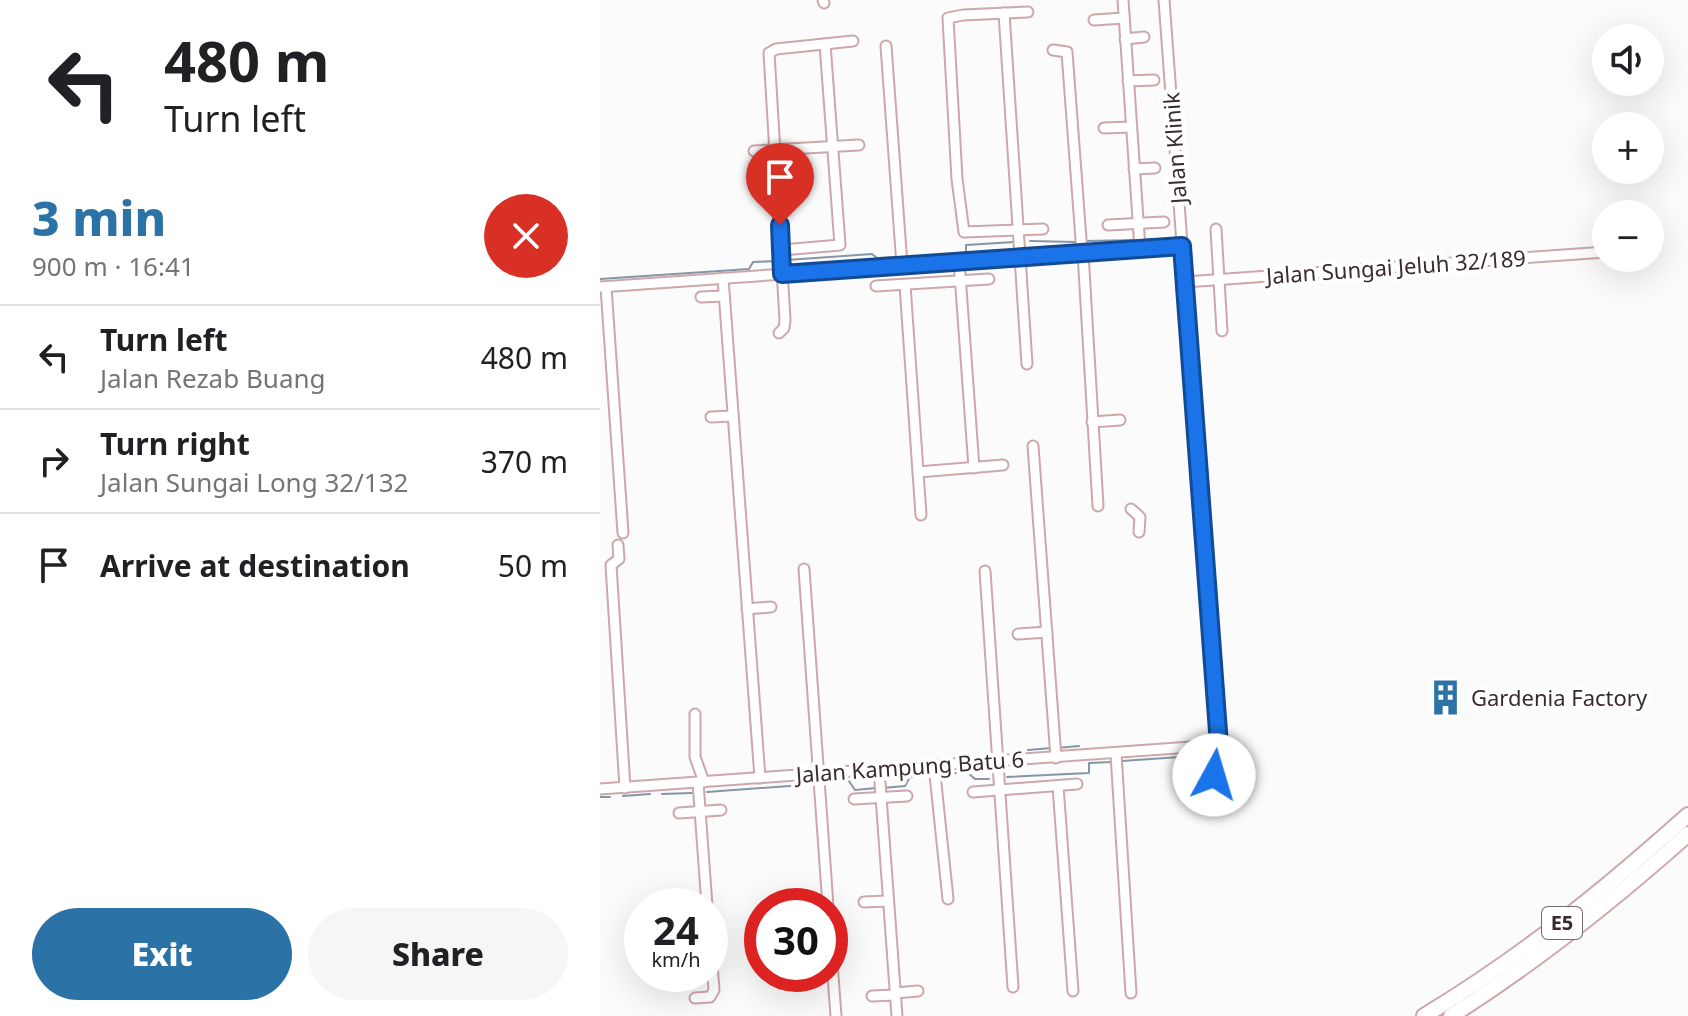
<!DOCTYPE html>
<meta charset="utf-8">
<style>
body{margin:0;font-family:"Noto Sans",sans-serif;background:#f6f6f6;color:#202124;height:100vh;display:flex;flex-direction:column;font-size:30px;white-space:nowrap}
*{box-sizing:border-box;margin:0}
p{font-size:26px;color:#757577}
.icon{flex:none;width:44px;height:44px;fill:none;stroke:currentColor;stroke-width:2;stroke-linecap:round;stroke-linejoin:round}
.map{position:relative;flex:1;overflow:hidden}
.panel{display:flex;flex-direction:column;background:#fff;width:600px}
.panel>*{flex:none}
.top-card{background:#fff;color:#202124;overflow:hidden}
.buttons{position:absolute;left:992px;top:24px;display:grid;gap:16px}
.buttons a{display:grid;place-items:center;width:72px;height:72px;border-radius:50%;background:#fff;box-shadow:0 8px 32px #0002;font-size:40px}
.speed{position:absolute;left:24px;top:888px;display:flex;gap:16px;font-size:40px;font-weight:700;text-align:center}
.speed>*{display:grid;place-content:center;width:104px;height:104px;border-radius:50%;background:#fff;box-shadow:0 8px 32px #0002;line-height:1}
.speed small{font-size:20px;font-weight:400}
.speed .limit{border:12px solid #d22;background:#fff;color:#111}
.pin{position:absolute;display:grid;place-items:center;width:68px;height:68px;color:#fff;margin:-82px -34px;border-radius:50% 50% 50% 0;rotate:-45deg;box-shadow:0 0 8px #0007}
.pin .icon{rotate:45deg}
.me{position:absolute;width:88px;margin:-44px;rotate:6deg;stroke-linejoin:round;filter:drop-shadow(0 0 6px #0008)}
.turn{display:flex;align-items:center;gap:28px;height:168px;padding:0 32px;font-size:36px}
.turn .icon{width:104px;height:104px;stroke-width:2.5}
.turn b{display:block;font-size:56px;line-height:68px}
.round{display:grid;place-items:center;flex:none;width:84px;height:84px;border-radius:42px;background:#f6f6f6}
.overview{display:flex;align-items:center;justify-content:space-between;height:136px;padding:0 32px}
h1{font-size:48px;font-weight:800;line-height:60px;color:#2b72a6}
.action{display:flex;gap:16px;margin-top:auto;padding:16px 32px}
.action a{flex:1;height:92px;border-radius:48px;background:#2b72a6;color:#fff;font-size:32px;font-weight:800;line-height:92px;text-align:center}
.action a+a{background:#f6f6f6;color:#202124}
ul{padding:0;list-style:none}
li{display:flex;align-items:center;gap:24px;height:104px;padding:0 32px;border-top:2px solid #e0e0e0}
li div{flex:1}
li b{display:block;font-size:30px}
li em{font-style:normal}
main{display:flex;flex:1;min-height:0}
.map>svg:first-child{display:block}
</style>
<main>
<section class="panel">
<div class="top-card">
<div class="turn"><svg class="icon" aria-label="left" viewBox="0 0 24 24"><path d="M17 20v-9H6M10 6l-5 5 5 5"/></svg><div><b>480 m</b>Turn left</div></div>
</div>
<div class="overview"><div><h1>3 min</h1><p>900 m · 16:41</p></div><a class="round" style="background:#d93025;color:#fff"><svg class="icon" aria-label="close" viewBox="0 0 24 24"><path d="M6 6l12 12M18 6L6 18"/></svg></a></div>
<ul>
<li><svg class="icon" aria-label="left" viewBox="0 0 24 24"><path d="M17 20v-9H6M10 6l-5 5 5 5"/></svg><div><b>Turn left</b><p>Jalan Rezab Buang</p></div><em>480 m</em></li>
<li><svg class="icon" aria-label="right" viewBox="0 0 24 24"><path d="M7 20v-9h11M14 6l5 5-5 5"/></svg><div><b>Turn right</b><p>Jalan Sungai Long 32/132</p></div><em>370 m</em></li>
<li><svg class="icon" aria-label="arrive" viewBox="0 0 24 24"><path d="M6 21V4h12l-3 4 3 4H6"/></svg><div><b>Arrive at destination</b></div><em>50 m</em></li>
</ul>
<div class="action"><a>Exit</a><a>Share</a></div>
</section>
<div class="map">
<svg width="1088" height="1016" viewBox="0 0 1088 1016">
<rect width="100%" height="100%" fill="#fbfbfb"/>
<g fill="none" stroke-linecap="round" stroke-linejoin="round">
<g stroke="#8696a8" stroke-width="2">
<path d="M542 240 569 239"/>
<path d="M430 241 476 242"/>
<path d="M486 241 536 240"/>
<path d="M305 257 366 255V245L414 242"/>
<path d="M187 260 272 254 277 258 299 257"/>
<path d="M0 279 149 269 153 262 177 261"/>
<path d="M457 748 479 746"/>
<path d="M428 750 451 748"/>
<path d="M522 761 609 755"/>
<path d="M337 775 367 772 375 779H389"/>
<path d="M407 777 489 773V763L512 762"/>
<path d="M223 783 249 781 255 790 276 788"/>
<path d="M283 788 305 786 310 777 331 775"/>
<path d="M107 792 217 784"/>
<path d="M62 794 92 793"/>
<path d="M23 796 50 794"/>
<path d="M0 797H10"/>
</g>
<defs>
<g id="minor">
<path d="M223 0 224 3"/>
<path d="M523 0 540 249"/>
<path d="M564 0 619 745 614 775"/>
<path d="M428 12 363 15 348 18 357 179 364 232 443 229"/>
<path d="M404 13 427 364"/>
<path d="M494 20 524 18"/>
<path d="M525 39 544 37"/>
<path d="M286 46 302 265"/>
<path d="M453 50 467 52 482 253"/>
<path d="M528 81 554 80"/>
<path d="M504 128 531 127"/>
<path d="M154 151 259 145"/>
<path d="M534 169 555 168"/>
<path d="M508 225 564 222"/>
<path d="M616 229 622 331"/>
<path d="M182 250 240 245 225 44"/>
<path d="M483 253 498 506"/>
<path d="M359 261 374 468"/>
<path d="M123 278 160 778"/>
<path d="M585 282 1006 252"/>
<path d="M305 285 321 515"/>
<path d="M276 286 389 279"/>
<path d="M0 287 582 246"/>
<path d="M6 287 23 533"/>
<path d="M101 297 124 296"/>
<path d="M179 333 184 328 185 320 169 53 176 49 253 41"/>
<path d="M111 417 133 416"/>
<path d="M492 422 520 420"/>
<path d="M433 446 456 758"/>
<path d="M318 472 403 465"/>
<path d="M531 509 540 517 539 532"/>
<path d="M18 545 19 559 11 565 25 788"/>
<path d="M204 569 228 906"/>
<path d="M385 571 413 987"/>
<path d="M147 609 171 607"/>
<path d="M418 634 447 632"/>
<path d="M95 714V757L104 782"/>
<path d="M516 754 531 993"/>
<path d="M334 765 348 899"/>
<path d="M279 769 297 1016"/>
<path d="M98 782 107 906"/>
<path d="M458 786 473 991"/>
<path d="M0 789 619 745"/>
<path d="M373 792 477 784"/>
<path d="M254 799 307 796"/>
<path d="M79 813 121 810"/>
<path d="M264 902 288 901"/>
<path d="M230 936 236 1016"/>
<path d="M295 993 318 991"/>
<path d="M272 996 295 995"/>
<path d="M95 998 110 997 114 990 110 938"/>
</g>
<g id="highway">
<path d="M824 1016C923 956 1002 892 1088 815"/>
<path d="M851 1016C936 962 1013 901 1088 834"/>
</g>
</defs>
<use href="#minor" stroke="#cda7aa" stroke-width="13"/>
<use href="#highway" stroke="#cda7aa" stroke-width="18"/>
<use href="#minor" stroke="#fff" stroke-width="9"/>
<use href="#highway" stroke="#fff" stroke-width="14"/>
</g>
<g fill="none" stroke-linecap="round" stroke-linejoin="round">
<defs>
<path id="route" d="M180 225 182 274 582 246 619 745 614 775"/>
</defs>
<use href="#route" stroke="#114b97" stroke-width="20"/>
<use href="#route" stroke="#1a73e8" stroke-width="14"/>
</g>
<defs>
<symbol id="building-bare" viewBox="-9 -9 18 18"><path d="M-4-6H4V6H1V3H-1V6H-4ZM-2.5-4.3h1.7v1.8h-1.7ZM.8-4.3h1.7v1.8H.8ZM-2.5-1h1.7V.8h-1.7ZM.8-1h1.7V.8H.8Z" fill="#2b72a6" stroke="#fff" stroke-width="2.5" paint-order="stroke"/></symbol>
</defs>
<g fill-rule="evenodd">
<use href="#building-bare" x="820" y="672" width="51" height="51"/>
</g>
<g text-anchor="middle" stroke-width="8" stroke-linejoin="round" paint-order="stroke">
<rect fill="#fff" stroke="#756b6b" stroke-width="2" x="942" y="907" width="40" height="32" rx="6"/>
<g font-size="20" font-weight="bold" fill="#3a2b2c">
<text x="962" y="930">E5</text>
</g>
<g font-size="22" fill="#3a2b2c" stroke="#fff">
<text transform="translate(575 148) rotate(-94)" y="8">Jalan Klinik</text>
<text transform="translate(796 267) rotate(-4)" y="8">Jalan Sungai Jeluh 32/189</text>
<text transform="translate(310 767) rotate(-4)" y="8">Jalan Kampung Batu 6</text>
</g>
<g font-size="22" fill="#3a2b2c" stroke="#fff" text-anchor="start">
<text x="871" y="706">Gardenia Factory</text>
</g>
</g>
</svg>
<div class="buttons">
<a><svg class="icon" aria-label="sound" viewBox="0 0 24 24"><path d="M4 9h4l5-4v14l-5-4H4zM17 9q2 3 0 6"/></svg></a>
<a>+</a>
<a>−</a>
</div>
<div class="speed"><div>24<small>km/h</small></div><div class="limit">30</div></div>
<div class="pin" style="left:180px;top:225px;background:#d93025"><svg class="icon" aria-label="arrive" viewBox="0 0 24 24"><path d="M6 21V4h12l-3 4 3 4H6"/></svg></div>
<svg class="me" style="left:614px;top:775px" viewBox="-20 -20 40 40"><circle r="19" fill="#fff"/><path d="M0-13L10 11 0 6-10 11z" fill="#1a73e8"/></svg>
</div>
</main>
